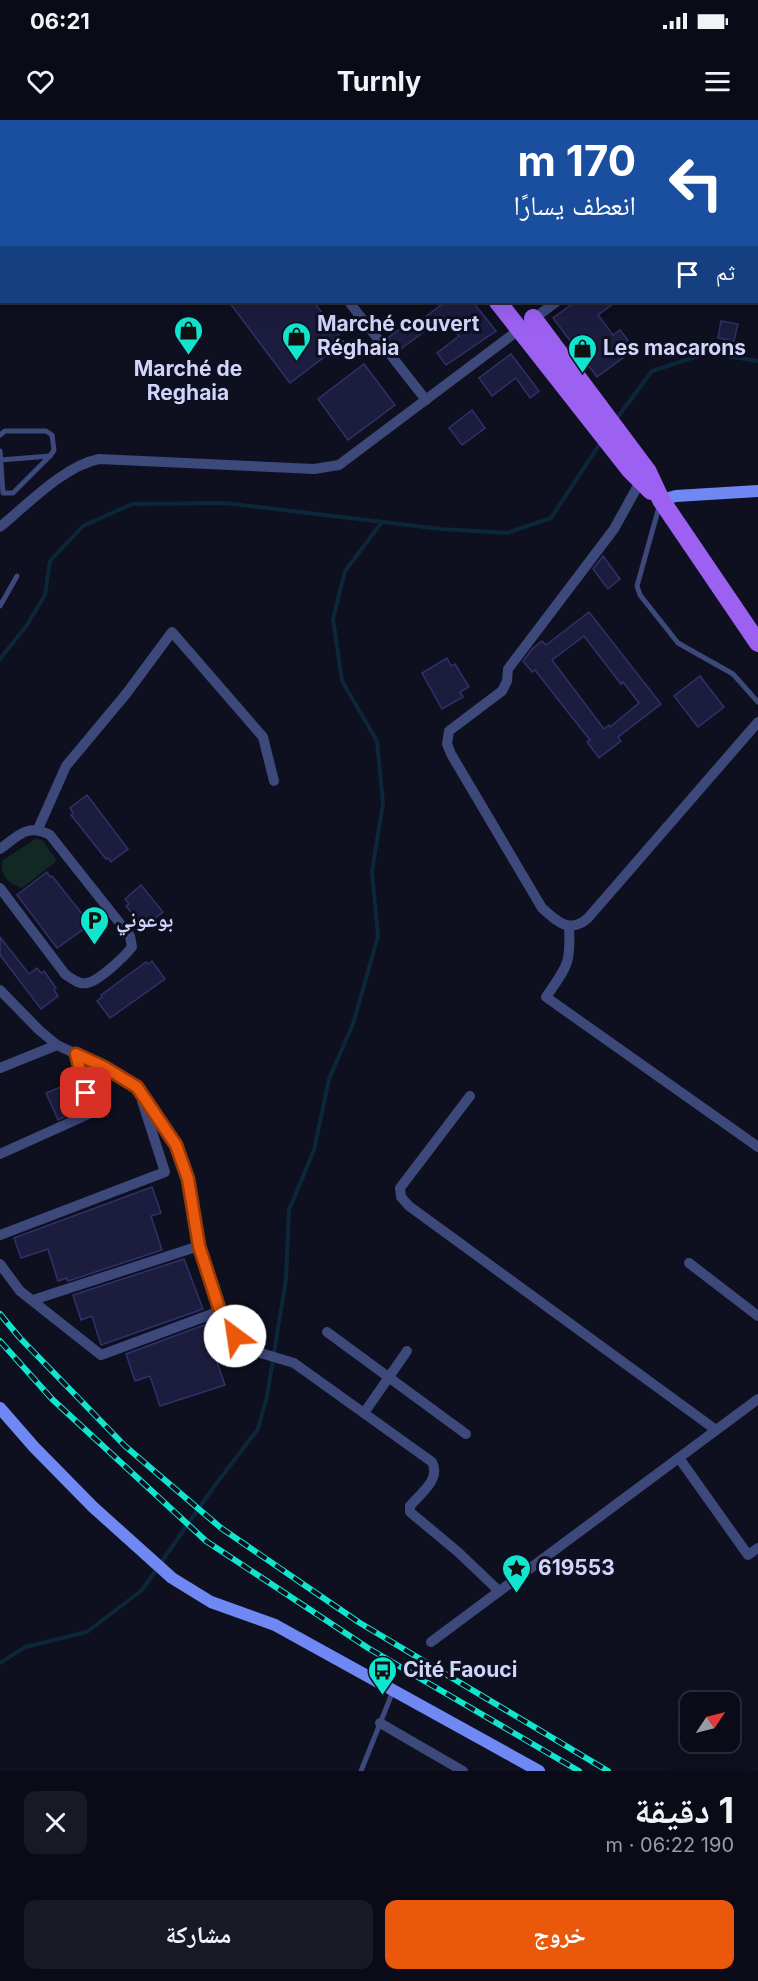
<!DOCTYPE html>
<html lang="ar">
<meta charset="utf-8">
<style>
body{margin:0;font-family:Inter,"Noto Naskh Arabic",sans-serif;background:#181924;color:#f1f3f6;direction:rtl;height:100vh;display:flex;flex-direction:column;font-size:22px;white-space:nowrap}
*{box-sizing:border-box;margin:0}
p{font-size:20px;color:#999ba1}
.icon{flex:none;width:33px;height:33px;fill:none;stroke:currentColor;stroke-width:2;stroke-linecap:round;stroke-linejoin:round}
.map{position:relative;height:1651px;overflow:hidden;direction:ltr}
.sheet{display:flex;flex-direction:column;background:#0a0b17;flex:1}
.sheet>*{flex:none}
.guide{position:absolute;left:0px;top:0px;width:759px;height:183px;box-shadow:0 6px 24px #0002,0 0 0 2px #2a2b36;direction:rtl;background:#1a4fa0;color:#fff;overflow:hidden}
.needle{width:39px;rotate:55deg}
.fabs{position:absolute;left:680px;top:1572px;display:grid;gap:12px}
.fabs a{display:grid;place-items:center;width:60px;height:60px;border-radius:12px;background:#0a0b17;box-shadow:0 6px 24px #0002,0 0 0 2px #2a2b36;font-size:30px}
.pin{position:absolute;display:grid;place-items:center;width:51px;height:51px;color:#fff;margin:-26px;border-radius:12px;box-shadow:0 3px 9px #0006}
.me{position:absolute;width:66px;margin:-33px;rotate:329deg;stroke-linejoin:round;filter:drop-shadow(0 0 4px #0008)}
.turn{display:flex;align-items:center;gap:21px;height:126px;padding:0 24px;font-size:27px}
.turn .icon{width:78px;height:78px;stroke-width:2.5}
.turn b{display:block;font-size:42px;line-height:51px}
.then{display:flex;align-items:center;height:57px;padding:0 24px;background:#0003;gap:12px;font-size:22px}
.round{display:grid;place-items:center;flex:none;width:63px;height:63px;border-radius:12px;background:#181924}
.head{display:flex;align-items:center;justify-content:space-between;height:102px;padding:0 24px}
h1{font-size:36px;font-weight:700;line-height:45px}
.button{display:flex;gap:12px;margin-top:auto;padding:12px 24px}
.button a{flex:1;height:69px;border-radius:12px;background:#ea580c;color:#fff;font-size:24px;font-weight:700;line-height:69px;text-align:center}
.button a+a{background:#181924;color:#f1f3f6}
.status{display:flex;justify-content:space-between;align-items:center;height:42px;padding:0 30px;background:#0a0b17;direction:ltr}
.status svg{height:16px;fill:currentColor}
header{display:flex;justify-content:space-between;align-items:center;height:78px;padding:0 24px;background:#0a0b17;font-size:27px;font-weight:700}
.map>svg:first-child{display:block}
</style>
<div class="status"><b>06:21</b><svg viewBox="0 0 49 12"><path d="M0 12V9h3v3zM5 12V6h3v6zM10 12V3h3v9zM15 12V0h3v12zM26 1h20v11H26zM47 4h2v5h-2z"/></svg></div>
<header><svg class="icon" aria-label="menu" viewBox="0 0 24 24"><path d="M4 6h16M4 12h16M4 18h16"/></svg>Turnly<svg class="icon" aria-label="heart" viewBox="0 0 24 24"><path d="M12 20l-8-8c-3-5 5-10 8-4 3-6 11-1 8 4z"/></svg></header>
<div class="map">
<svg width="758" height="1651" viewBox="0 0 758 1651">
<rect width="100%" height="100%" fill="#0e0f1f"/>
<path fill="#122923" d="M35 719 42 720 57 741 22 768C9 764 0 756 2 741Z"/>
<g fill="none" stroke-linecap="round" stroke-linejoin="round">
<g stroke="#0d273a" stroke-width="4">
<path d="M617 298 652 251 707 233 758 241"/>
<path d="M0 539 27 505 45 475 50 441 83 406 132 384 225 383 441 409 507 413 551 398 601 322"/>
<path d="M0 1543 25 1527 87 1512 142 1470 213 1368 258 1309 267 1276 286 1159 289 1090 314 1030 329 959 353 904 378 816 372 752 383 683 377 621 342 561 333 499 345 451 382 402"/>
</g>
</g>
<g fill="#1c1c3f" stroke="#303169" stroke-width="1.5" fill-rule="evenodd">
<path d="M229 182H314L344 222 290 263Z"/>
<path d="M445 182H473L496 211 446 245 437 233 459 216 444 197 398 231 388 218 402 207 405 212Z"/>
<path d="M575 182H616L598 195 613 215 620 210 628 220 617 228 624 237 597 257 553 198Z"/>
<path d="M721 201 738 204 734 221 718 218Z"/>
<path d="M511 234 539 271 530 278 516 258 492 276 479 258Z"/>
<path d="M364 244 395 285 348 320 318 279Z"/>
<path d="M472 290 485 308 462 325 449 308Z"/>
<path d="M603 436 620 459 608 469 593 449Z"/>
<path d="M589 492 661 584 618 617 621 621 599 638 587 622 590 620 560 582 535 550 532 552 523 541 533 528 542 521 546 525ZM584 516 621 564 623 562 639 583 610 607 609 605 604 609 552 540Z"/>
<path d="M447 538 451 546 455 544 469 567 460 572 463 577 442 589 422 553Z"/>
<path d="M700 556 724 587 698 607 674 576Z"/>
<path d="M87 675 128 729 111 742 108 738 106 739 71 695 73 693 70 688Z"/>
<path d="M47 752 50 757 52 756 60 766 87 800 85 802 88 806 57 828 17 775Z"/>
<path d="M141 765 163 792 146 805 142 801 140 803 126 786 129 784 125 779Z"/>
<path d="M0 817 29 854 37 848 41 853 44 851 56 868 54 870 58 876 41 889 0 835Z"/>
<path d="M152 841 165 859 110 898 97 881 102 877 101 875 146 842 148 844Z"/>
<path d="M61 967 72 993 58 1000 46 973Z"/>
<path d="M152 1067 161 1093 151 1096 162 1130 68 1161 67 1158 58 1161 48 1129 21 1138 14 1118Z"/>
<path d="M184 1139 203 1189 101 1225 92 1196 81 1200 73 1175Z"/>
<path d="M204 1205 225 1265 160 1286 150 1256 135 1261 126 1234Z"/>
</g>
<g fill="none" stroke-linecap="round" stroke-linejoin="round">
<g stroke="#3d487b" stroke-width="5">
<path d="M299 2 301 0"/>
<path d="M0 315 5 311H46L52 315 54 330 50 336 13 373H3L0 331"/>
<path d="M0 340 50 336"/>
<path d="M659 387 637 466 640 475 678 523 733 554 758 582"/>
<path d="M0 486 17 456"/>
<path d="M361 1651 393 1571"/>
</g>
<g stroke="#3d487b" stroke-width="10">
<path d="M28 0 29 2"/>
<path d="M212 0 213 2"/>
<path d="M393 2 395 0"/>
<path d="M563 2 564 0"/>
<path d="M349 182 426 280"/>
<path d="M640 362 614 409 508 549 507 561 502 571 449 611 447 624 451 634 542 788C557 802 570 814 588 798L758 602"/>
<path d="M0 407C28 384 64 346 99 339L314 349 339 345 556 182"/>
<path d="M38 709 66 646 126 574 172 512 263 617 274 661"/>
<path d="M0 729C18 716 27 703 50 715L130 816 132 827C124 837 99 861 87 863 79 865 71 858 65 854L0 768"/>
<path d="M569 806C571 845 567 846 546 877L758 1027"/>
<path d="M0 870 39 910 57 925 104 947 137 967 176 1025 188 1059 199 1126 220 1191 235 1216 247 1229 294 1243 432 1342C441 1359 421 1373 410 1386V1392L458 1432 499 1471"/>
<path d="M0 948 57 925"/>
<path d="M470 976 400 1068 401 1077 409 1086 716 1310"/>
<path d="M0 1034 91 993 76 934"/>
<path d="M0 1115 165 1052 142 981"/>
<path d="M689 1143 758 1196"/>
<path d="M0 1144 20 1171 101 1235 220 1191"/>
<path d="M33 1180 199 1126"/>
<path d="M327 1212 466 1314"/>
<path d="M364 1293 407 1231"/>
<path d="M679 1338 748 1435 758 1428"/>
<path d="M431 1522 758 1279"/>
<path d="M380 1603 463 1651"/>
</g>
<g stroke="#6f88f3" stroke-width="12">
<path d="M185 2 187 0"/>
<path d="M0 143 2 142"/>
<path d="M661 380 676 376 758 371"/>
<path d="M0 1288 34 1327 93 1387 172 1458 211 1482 275 1505 539 1651"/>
</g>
<g stroke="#9d61f2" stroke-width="18">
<path d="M360 0 361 2"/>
<path d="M498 182 630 350 651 371"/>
<path d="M533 198 648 352 661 380 758 523"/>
</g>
<defs>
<g id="rail">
<path d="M0 1194 20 1218 125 1326 221 1408 360 1503 608 1651"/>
<path d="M0 1221 52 1279 206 1421 368 1528 579 1651"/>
</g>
</defs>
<use href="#rail" stroke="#12e5ce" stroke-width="6"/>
<use href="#rail" stroke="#0e0f1f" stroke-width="4" stroke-dasharray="11" stroke-linecap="butt"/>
</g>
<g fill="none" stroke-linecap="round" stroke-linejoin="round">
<defs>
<path id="route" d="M86 973 76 934 104 947 137 967 176 1025 188 1059 199 1126 220 1191 235 1216"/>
</defs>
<use href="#route" stroke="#983908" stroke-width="15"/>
<use href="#route" stroke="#ea580c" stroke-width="10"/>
</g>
<defs>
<symbol id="shop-pin" viewBox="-11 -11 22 30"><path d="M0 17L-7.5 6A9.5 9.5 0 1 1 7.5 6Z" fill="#12e5ce" stroke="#0e0f1f"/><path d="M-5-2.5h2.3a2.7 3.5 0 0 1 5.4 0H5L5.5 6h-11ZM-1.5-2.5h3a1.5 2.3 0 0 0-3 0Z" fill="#111"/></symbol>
<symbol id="parking-pin" viewBox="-11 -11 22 30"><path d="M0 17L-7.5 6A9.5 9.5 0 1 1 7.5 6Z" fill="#12e5ce" stroke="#0e0f1f"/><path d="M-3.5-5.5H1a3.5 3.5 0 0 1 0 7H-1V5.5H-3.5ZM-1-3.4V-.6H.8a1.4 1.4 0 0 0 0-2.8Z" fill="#111"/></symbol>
<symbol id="sight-pin" viewBox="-11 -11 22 30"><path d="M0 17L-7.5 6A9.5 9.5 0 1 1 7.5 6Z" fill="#12e5ce" stroke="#0e0f1f"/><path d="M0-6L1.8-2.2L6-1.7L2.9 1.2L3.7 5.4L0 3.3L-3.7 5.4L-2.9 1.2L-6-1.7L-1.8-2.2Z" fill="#111"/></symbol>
<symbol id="bus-pin" viewBox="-11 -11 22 30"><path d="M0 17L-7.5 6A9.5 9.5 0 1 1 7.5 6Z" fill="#12e5ce" stroke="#0e0f1f"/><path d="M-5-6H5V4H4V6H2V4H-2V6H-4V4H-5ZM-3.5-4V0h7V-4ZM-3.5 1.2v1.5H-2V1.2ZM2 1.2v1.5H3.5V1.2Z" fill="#111"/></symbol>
</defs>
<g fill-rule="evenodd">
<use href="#shop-pin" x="172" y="194" width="33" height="45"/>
<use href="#shop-pin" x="280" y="200" width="33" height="45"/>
<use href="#shop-pin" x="566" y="212" width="33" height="45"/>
<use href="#parking-pin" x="78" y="784" width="33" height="45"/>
<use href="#sight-pin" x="500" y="1432" width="33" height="45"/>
<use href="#bus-pin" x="366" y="1534" width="33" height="45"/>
</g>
<g text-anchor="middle" stroke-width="6" stroke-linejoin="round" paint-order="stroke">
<g font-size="21" font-weight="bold" fill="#d1d5fb" stroke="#0e0f1f" text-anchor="start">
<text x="317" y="211">Marché couvert<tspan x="317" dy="24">Réghaia</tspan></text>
<text x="603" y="235">Les macarons</text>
<text x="188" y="256" text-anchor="middle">Marché de<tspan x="188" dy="24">Reghaia</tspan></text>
<text x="116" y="807">بوعوني</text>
<text x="538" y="1455">619553</text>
<text x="403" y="1557">Cité Faouci</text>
</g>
</g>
</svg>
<div class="fabs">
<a><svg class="needle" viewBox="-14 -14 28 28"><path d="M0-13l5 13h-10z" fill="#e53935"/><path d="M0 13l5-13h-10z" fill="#999ba1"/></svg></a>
</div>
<div class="pin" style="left:86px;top:973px;background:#d93025"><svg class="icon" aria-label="arrive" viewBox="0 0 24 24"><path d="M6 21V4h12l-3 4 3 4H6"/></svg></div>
<svg class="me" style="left:235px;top:1216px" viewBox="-20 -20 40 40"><circle r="19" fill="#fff"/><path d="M0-13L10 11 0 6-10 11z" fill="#ea580c"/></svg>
<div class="guide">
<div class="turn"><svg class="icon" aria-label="left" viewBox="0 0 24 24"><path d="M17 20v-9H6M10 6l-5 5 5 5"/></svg><div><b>170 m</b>انعطف يسارًا</div></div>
<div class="then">ثم<svg class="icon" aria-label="arrive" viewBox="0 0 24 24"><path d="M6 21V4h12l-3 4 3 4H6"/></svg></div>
</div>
</div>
<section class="sheet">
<div class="head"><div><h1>1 دقيقة</h1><p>190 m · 06:22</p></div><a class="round"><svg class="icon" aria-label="close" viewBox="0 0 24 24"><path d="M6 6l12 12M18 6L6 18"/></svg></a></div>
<div class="button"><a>خروج</a><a>مشاركة</a></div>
</section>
